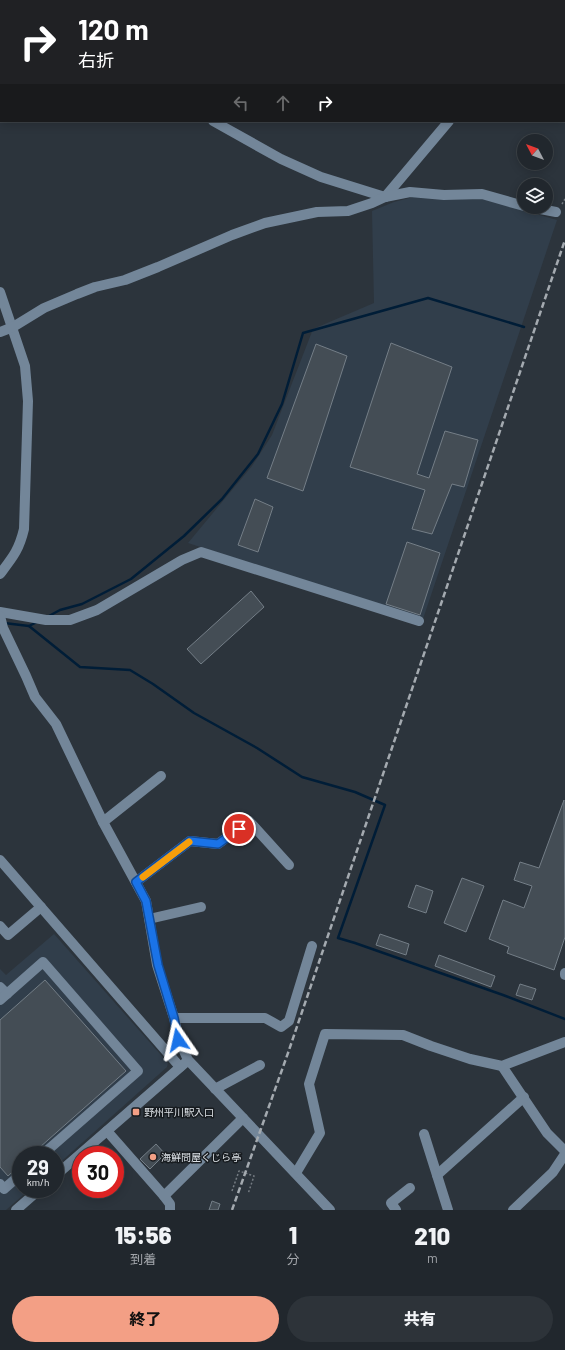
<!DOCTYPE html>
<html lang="ja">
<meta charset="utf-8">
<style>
body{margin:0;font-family:Barlow,"Noto Sans JP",sans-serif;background:#2d3339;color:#f1f3f6;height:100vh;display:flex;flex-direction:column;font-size:15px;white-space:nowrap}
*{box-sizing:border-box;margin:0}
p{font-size:13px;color:#a2a5aa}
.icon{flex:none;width:22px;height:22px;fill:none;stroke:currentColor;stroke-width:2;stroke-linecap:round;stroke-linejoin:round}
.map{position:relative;height:1210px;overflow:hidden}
.drawer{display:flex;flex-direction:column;background:#21272d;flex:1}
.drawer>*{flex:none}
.hud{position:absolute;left:0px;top:0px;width:565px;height:122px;box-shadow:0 2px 10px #0003,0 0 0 1px #3e4449;background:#202124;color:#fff;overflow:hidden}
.needle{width:26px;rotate:311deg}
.fabs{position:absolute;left:517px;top:134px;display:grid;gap:8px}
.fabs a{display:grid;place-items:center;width:36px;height:36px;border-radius:50%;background:#21272d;box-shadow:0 2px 10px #0003,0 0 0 1px #3e4449;font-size:20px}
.speed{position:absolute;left:12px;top:1146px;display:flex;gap:8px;font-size:20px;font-weight:700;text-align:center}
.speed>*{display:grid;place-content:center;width:52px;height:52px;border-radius:50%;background:#21272d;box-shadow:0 2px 10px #0003,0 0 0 1px #3e4449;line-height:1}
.speed small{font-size:10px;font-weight:400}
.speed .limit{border:6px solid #d22;background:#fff;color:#111}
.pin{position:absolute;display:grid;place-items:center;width:34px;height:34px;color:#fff;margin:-17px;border:2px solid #fff;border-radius:50%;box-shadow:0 1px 4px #0007}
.me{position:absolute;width:44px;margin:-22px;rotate:349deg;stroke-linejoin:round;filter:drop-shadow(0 0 3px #0008)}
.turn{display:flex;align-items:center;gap:14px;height:84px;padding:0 12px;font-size:18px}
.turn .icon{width:52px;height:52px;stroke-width:2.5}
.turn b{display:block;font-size:28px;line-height:34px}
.lanes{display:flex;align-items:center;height:38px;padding:0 12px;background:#0003;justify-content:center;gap:20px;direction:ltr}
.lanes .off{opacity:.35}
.eta{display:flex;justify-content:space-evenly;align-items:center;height:68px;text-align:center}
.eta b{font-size:24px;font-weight:800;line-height:28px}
.cta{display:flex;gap:8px;margin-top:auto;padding:8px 12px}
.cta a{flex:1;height:46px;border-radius:24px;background:#f39f85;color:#111;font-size:16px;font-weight:800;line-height:46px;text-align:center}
.cta a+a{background:#2d3339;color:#f1f3f6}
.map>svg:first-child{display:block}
</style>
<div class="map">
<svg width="565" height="1210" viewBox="0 0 565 1210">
<rect width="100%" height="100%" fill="#2c343c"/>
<g fill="#313e4b">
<path d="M417 196 447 200 480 198 557 220 423 619 188 543 252 466 272 435 313 329 374 303 372 211 394 202Z"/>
<path d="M54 934 168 1063 167 1067 55 1167V1155H21V1189H30L6 1210H0V969L6 975Z"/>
</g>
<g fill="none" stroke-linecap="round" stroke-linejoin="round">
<g stroke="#001d37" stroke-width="2.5">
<path d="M47 617 60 610 82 604 131 579 184 536 222 499 258 454 282 404 303 333 428 298 524 327"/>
<path d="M4 623 29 626 80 667 130 670 153 684 194 713 257 748 302 777 355 792 385 805 338 938 355 943 503 995 565 1019"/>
<path d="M29 626 37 622"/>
</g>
</g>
<g fill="#444d55" stroke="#747e87">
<path d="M391 343 452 367 417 474 429 478 445 431 478 440 464 487 452 484 432 534 412 529 425 490 350 467Z"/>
<path d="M316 344 347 356 303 491 267 478Z"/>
<path d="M255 499 273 507 258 552 238 545Z"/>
<path d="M407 542 440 553 420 615 386 604Z"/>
<path d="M251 591 264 607 201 664 187 649Z"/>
<path d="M564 800 565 937 554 970 507 953 509 947 489 939 503 900 524 908 532 886 514 880 520 862 539 868Z"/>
<path d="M462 878 484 886 466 932 444 923Z"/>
<path d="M416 885 433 891 426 913 408 907Z"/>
<path d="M380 934 409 944 406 955 376 945Z"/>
<path d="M439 955 495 976 491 987 435 966Z"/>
<path d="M45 980 126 1071 31 1155H21V1164L8 1176 0 1167V1020Z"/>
<path d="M520 984 536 989 532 1000 516 995Z"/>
<path d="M156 1144 165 1154 150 1169 140 1159Z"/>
<path d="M212 1201 220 1204 218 1210H209Z"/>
</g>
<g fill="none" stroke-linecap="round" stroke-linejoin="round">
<g stroke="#747b82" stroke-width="1.5" stroke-dasharray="2 2" stroke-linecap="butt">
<path d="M0 42 1 43"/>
<path d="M562 204 565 199"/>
<path d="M232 1191 239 1171 254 1176 248 1194"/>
</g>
<g stroke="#738699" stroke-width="10">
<path d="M354 1 355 0"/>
<path d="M0 89H1"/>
<path d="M213 121 281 159 321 177 385 197"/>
<path d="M385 197 449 121"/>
<path d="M530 207 556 212"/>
<path d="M0 292 25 366 28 401 24 529C19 550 13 557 0 574"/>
<path d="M0 332 13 327 44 308 77 294 95 287 125 280 158 267 232 235 265 223 317 212 348 211 372 203 385 197 410 192 444 195 482 194 524 206"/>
<path d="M0 612 46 620H70L97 610 182 560 201 552 419 621"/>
<path d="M0 616 3 628 26 676 35 697 56 724 103 822 146 901 157 965 174 1018 179 1040 188 1060 330 1210"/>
<path d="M103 822 161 776"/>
<path d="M0 860 180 1067"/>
<path d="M136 882 190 841 218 844 249 821 289 865"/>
<path d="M149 919 201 907"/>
<path d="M0 926 8 935 41 907"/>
<path d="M565 973V975"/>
<path d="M0 987 7 994"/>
<path d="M0 1000 43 962 138 1071 42 1155"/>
<path d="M174 1018H265L281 1027 289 1021 312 946"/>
<path d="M502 1066 547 1133 565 1151"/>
<path d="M215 1089 260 1065"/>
<path d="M107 1131 164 1196 170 1204V1210"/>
<path d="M424 1134 448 1210"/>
<path d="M296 1173 320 1133 309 1084 325 1034 403 1035 431 1046 470 1059 502 1066 565 1042"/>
<path d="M437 1175 524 1097"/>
<path d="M55 1176 185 1063"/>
<path d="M0 1184 4 1189 21 1174"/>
<path d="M164 1196 243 1118"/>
<path d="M16 1210 40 1189"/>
<path d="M396 1210 391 1203 410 1188"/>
<path d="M513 1210 553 1172 565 1154"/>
</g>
<path stroke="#a4aab0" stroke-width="2.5" stroke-dasharray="6 3" stroke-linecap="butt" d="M232 1210 288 1053 565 240"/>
</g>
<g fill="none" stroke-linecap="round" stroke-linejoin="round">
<defs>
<path id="route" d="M178 1040 174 1018 158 965 146 901 136 882 190 841 218 844 239 829"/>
</defs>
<use href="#route" stroke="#114b97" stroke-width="10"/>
<use href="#route" stroke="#1a73e8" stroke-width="7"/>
<path stroke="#f59e0b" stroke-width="7" d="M143 877 189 842"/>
</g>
<g fill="#f39f85" stroke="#171b1f" stroke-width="1.5">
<rect x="132" y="1108" width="8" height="8" rx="2"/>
<circle cx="153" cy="1157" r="4"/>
</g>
<g text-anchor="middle" stroke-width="3" stroke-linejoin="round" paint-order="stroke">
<g font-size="10" fill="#dde2e7" stroke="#171b1f" text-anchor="start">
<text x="144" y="1116">野州平川駅入口</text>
<text x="161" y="1161">海鮮問屋くじら亭</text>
</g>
</g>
</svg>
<div class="fabs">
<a><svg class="needle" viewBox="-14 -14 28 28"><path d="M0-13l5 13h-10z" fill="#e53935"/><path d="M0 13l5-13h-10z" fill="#a2a5aa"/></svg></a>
<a><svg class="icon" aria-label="layers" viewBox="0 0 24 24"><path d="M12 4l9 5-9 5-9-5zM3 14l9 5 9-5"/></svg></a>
</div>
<div class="speed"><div>29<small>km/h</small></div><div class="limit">30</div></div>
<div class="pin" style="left:239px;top:829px;background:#d93025"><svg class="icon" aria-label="arrive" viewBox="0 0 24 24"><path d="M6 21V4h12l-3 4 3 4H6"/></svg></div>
<svg class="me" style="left:178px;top:1040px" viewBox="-20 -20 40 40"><path d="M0-17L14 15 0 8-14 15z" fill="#1a73e8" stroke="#fff" stroke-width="4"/></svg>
<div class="hud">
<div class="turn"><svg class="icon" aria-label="right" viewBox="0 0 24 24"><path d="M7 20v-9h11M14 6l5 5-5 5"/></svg><div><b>120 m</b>右折</div></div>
<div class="lanes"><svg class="icon off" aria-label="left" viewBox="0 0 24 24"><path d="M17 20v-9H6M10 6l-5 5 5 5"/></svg><svg class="icon off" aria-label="ahead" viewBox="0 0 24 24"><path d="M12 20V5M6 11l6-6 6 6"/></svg><svg class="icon" aria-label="right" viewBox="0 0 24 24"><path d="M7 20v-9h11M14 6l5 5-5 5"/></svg></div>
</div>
</div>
<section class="drawer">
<div class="eta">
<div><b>15:56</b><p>到着</p></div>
<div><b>1</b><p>分</p></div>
<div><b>210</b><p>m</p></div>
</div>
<div class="cta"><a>終了</a><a>共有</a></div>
</section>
